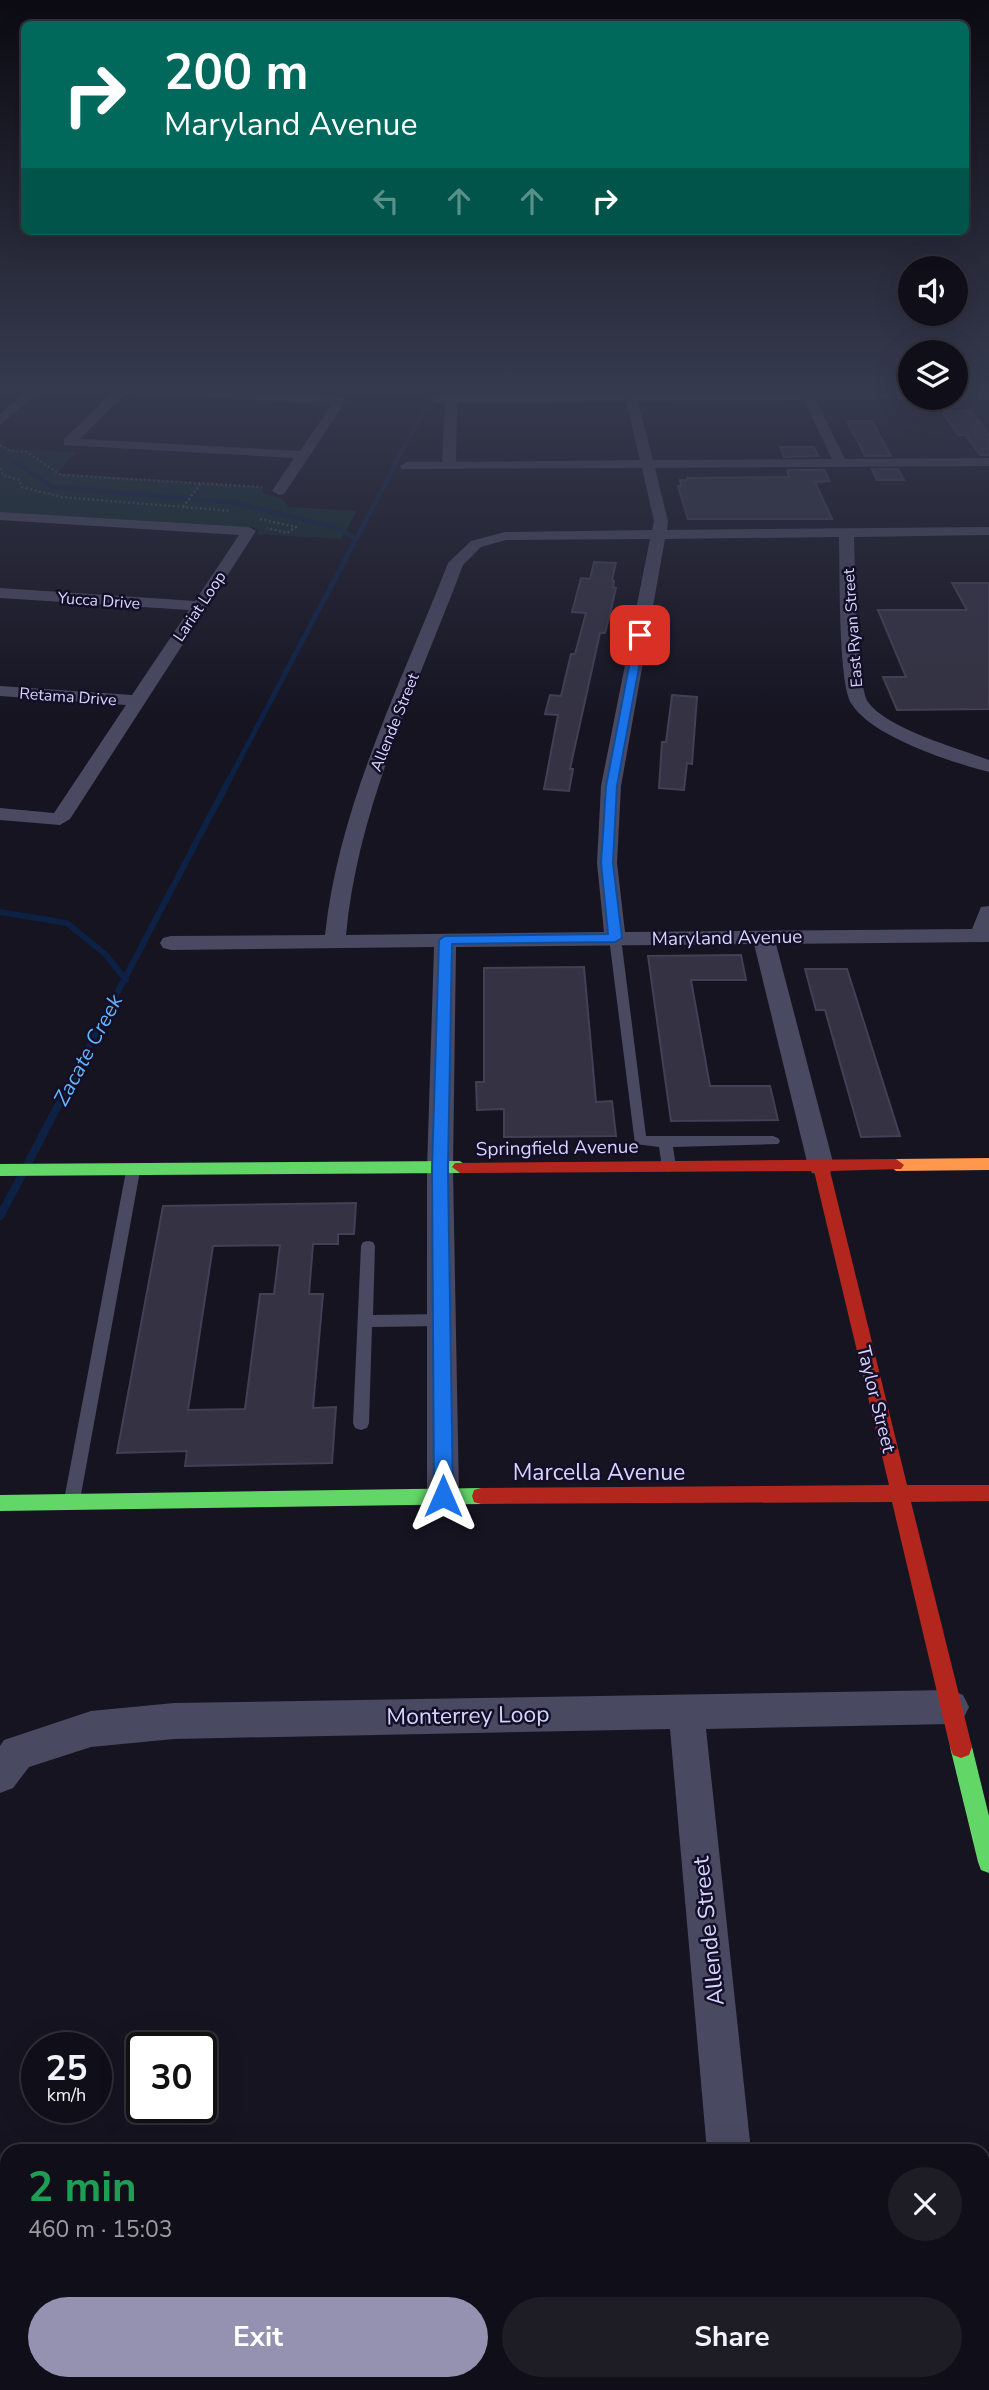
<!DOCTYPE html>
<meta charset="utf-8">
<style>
body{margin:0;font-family:"Nunito Sans",sans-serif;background:#1e1d26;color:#f1f3f6;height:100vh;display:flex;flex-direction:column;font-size:26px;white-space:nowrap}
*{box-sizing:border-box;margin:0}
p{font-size:23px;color:#9c9ca2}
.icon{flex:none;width:38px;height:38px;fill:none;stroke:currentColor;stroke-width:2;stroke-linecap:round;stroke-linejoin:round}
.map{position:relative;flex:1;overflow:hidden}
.drawer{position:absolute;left:0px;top:2144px;width:990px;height:247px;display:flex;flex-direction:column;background:#100f19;border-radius:21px 21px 0 0;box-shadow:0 7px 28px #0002,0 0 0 2px #302f38}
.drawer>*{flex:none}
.banner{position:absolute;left:21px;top:21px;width:948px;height:214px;border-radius:10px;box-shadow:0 7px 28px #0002,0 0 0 2px #302f38;background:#00695c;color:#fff;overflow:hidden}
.tools{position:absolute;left:898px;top:256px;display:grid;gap:14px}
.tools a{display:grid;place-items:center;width:70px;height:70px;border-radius:50%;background:#100f19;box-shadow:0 7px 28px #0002,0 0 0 2px #302f38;font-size:35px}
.speed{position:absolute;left:21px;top:2032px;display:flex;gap:14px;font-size:35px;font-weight:700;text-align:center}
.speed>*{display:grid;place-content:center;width:91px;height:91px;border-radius:50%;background:#100f19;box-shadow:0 7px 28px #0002,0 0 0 2px #302f38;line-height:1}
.speed small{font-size:18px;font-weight:400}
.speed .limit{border:4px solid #111;border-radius:10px;background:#fff;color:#111}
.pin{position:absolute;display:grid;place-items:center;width:60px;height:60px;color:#fff;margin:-30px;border-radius:14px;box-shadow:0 4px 10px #0006}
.me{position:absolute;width:77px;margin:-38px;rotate:0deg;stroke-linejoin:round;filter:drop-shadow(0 0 5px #0008)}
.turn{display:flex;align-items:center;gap:24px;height:147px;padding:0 28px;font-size:32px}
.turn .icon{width:91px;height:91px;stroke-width:2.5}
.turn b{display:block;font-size:49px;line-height:60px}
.lanes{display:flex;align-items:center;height:66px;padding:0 28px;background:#0003;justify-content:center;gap:35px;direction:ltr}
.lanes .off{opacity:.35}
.round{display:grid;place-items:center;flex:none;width:74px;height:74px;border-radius:37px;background:#1e1d26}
.overview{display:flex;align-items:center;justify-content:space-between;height:119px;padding:0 28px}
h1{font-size:42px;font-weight:700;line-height:52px;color:#1e9e55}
.action{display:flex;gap:14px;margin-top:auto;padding:14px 28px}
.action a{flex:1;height:80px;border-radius:42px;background:#9591b1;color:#fff;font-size:28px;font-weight:700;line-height:80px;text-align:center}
.action a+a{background:#1e1d26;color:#f1f3f6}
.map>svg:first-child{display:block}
</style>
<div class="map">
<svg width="989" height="2390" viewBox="0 0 989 2390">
<rect width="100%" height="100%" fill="#161421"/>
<path fill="#132c2d" d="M0 444 9 449 76 452 57 473 265 487 262 490 264 494 281 498 289 507 357 511 341 539 257 534 259 530 252 527 0 512Z"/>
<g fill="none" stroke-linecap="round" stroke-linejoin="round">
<g stroke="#0d2144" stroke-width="4.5">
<path d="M0 453 54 487 236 503 340 529 356 539"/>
<path d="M345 560 437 385"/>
</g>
<path stroke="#0d2144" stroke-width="5" d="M229 780 346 558"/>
<g stroke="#0d2144" stroke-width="6">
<path d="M0 912 67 923 105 954 126 980"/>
<path d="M84 1056 230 778"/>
</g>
<g stroke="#0d2144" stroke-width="8">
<path d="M28 1163 85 1054"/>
<path d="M0 1216 22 1175"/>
</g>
</g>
<g fill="#343243" stroke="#433f54" stroke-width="2" fill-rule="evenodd">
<path d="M942 411H971L989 435V455H980L966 435H958Z"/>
<path d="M847 421H872L891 456H865Z"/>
<path d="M780 447H814L818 456 784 457Z"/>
<path d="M872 469H898L904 480H877Z"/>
<path d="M790 470H824L830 481 815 482 832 519H688L678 486H681L680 480H688L687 478 789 477 787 471Z"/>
<path d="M594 562 616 563 612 580 614 581 613 587 616 588 610 614 605 633H600L570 769H573L569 791 544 789 558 715 545 714 550 695 561 696 571 654H575L586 613 572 612 581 578 590 579Z"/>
<path d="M952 583H989V709L897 710 883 677H906L878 610H967Z"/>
<path d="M672 695 697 697 692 764 687 763 684 790 659 788 662 742H666Z"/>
<path d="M741 955 746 980H691L710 1086H770L778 1120 671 1121 648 956Z"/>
<path d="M584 967 596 1102 612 1101 616 1136 504 1137V1109L477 1110 476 1082H484V968Z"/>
<path d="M805 969H847L900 1136 861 1137 825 1010H816Z"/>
<path d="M356 1203 354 1234H338V1244H313L309 1294H323L313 1408 336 1407 332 1463 185 1466 187 1451 117 1453 163 1206ZM280 1245 274 1294H260L245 1409 188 1410 213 1246Z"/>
</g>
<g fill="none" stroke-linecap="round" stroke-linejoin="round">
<g stroke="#44505f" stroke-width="2.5" stroke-dasharray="2 2.5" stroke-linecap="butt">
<path d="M0 445 10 451 27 452 61 475 262 487"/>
<path d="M0 468 3 475 19 480 22 487 61 497 231 511"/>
<path d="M183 507 201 483"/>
<path d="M260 519 296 527 287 533 267 528"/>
</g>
<g fill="#4a4962" fill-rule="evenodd">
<path d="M615 934 621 938 646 1136H773L778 1138 780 1141 778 1144 673 1147 676 1167 669 1172 662 1167 659 1147 635 1144 609 938Z"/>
<path d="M133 1166 140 1171 80 1500 78 1505 72 1507 66 1505 64 1500 126 1171Z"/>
<path d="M368 1241 373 1242 375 1246 373 1315 442 1314 447 1316 450 1320 447 1324 442 1326 372 1327 369 1423 367 1428 361 1430 355 1428 353 1423 361 1246 363 1242Z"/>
</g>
<g fill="#4a4962" fill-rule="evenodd">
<path d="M33 385H123L340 397 346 401 284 494 279 495 272 491 294 458 64 445V439L113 392 43 389 0 425V414ZM126 393 332 404 300 451 80 439Z"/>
<path d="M622 385H634L636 394 801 393 797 385H809L813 393 910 392V397L914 399 816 400 845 459 989 458V466L655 468 668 521 667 530 989 527V535L854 537C855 564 857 686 868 702 887 729 958 748 989 760V772C953 763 870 736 851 703 838 681 840 569 839 537L665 539 621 786 617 863 625 932 972 929 981 907 989 906V942L776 944 834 1166 830 1173 821 1175 812 1173 808 1166 754 944 456 947 453 1169 459 1496 454 1506 443 1510 432 1506 427 1496V1169L434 947 171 950 163 948 160 943 163 938 171 936 325 935C339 804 401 684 448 563L471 541 505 532 652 530 654 521 642 468 402 469 400 466 407 462H442L445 403 434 402V396L624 394ZM804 400 832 459 653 460 638 401ZM626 401 640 460 456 462 457 403ZM650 539 601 786 597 863 604 932 346 935C358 805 418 685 463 565L481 547 506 540Z"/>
<path d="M956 392H989V400L952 399 956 397Z"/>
<path d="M0 512 249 527 256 531 70 819 60 825 0 820V808L54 813 126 705 0 696V686L132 695 189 610 0 598V588L195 601 239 535 0 520Z"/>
<path d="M951 1690 963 1695 969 1707 963 1719 951 1724 706 1729 751 2151H707L670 1729 174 1739 91 1747 29 1767 13 1788 0 1793V1746L4 1740 91 1711 174 1703Z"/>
<path d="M731 2384H778L780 2390H732Z"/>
</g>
<g fill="#63d668" fill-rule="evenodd">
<path d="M460 1161 468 1167 460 1173 0 1176V1164Z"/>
<path d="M481 1488 488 1490 490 1496 488 1502 481 1504 0 1511V1495Z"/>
<path d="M961 1736 969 1739 972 1747 989 1816V1873L981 1870 978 1862 950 1747 953 1739Z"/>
</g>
<path fill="#ff974d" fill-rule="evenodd" d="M989 1158V1170L896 1171 888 1165 896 1159Z"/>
<path fill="#b3261e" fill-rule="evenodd" d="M896 1159 904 1165 901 1169 830 1171 907 1485H989V1501L911 1502 972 1747 969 1755 961 1758 953 1755 950 1747 892 1502 481 1504 474 1502 472 1496 474 1490 481 1488 889 1485 814 1171 460 1173 452 1167 455 1163Z"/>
</g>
<linearGradient id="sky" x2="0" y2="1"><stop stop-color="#0c0b12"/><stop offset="0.54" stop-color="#363a4e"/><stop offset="1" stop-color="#363a4e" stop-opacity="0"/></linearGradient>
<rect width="989" height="719" fill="url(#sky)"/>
<path fill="#1a73e8" stroke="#114b97" stroke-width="2" d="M640 632 645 635 617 786 613 863 622 938 615 942 452 944 448 1169 453 1496 450 1502 443 1504 437 1502 434 1496 432 1169 439 940 445 936 608 934 601 863 606 786 635 635Z"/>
<g text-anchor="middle" stroke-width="5" stroke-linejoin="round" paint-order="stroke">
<g font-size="16" fill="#d9d4ff" stroke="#130f26">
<text transform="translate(99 600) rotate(4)" y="6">Yucca Drive</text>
<text transform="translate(199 606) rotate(-56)" y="6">Lariat Loop</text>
<text transform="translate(852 628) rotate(-94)" y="6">East Ryan Street</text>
<text transform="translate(68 696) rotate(4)" y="6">Retama Drive</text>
<text transform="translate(394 722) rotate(-68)" y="6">Allende Street</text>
</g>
<g font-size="19" fill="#d9d4ff" stroke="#130f26">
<text transform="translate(727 937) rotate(-1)" y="7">Maryland Avenue</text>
<text transform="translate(557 1147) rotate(-1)" y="7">Springfield Avenue</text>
<text transform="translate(877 1399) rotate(76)" y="7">Taylor Street</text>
</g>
<g font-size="21" font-style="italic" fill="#62b6ff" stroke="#130f26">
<text transform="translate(88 1050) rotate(-62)" y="7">Zacate Creek</text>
</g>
<g font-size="23" fill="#d9d4ff" stroke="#130f26">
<text x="599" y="1480">Marcella Avenue</text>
<text transform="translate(468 1715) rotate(-1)" y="8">Monterrey Loop</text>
<text transform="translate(708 1931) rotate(-96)" y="8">Allende Street</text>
</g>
</g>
</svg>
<div class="tools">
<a><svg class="icon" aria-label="sound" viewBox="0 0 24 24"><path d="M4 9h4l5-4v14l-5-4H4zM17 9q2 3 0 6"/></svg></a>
<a><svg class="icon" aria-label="layers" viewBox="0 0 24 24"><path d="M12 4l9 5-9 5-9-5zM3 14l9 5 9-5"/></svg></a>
</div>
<div class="speed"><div>25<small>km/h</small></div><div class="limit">30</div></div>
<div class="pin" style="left:640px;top:635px;background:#d93025"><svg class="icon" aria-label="arrive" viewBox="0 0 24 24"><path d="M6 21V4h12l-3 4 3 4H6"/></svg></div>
<svg class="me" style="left:443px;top:1496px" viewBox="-20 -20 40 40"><path d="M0-17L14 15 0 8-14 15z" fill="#1a73e8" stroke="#fff" stroke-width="4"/></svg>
<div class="banner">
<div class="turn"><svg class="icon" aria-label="right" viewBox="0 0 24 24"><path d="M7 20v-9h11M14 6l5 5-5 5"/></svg><div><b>200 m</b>Maryland Avenue</div></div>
<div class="lanes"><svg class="icon off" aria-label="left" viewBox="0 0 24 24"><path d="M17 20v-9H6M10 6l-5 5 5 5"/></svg><svg class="icon off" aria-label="ahead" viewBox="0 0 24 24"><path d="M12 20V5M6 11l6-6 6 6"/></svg><svg class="icon off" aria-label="ahead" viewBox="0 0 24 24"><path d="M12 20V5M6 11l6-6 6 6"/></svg><svg class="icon" aria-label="right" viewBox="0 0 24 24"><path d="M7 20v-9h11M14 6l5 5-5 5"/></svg></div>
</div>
<section class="drawer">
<div class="overview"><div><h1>2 min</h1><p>460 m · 15:03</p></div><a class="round"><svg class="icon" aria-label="close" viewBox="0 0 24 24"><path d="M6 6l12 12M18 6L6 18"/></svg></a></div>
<div class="action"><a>Exit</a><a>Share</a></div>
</section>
</div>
